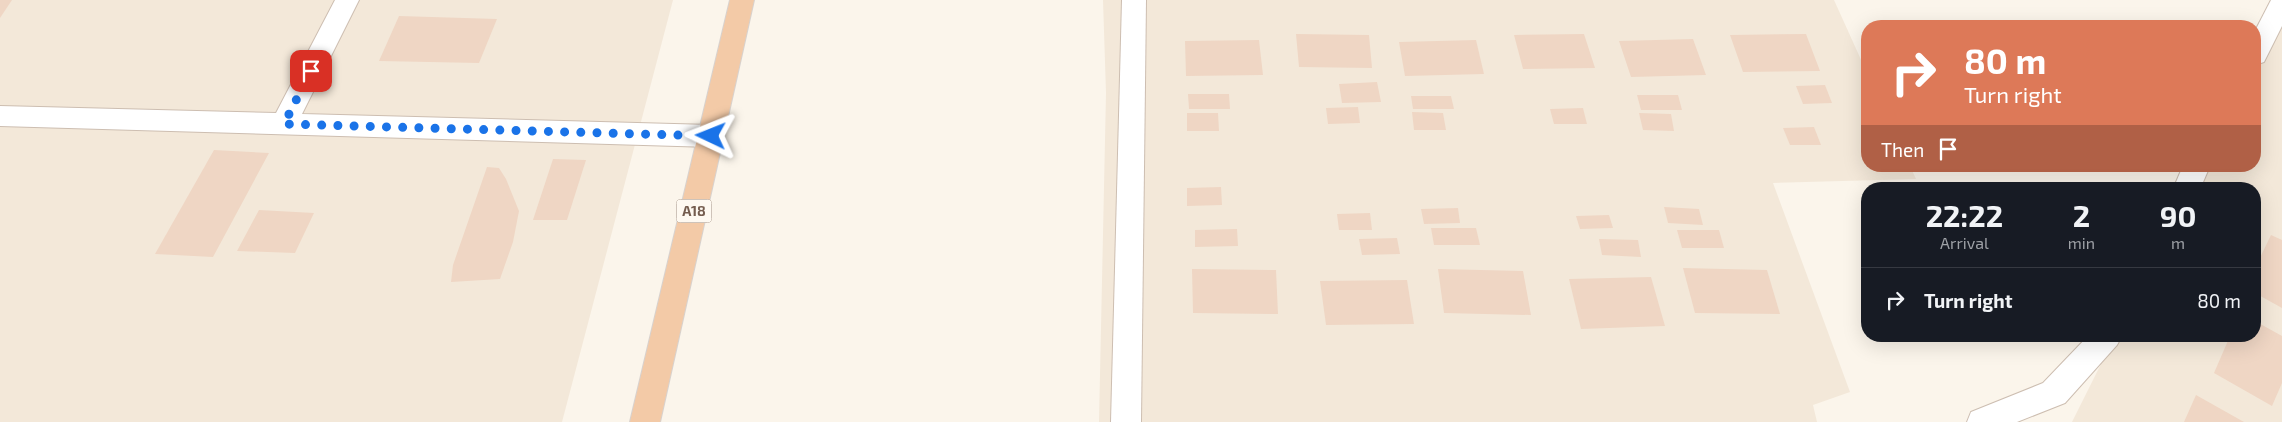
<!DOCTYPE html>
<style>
body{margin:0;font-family:"Exo 2",sans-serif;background:#242831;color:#f1f3f6;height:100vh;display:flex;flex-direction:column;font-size:19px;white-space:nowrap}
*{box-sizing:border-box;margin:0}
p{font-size:16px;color:#9ea1a6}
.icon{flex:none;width:28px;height:28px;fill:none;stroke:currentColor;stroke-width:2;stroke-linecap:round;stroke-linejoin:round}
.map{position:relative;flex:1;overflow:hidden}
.panel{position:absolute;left:1861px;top:182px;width:400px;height:160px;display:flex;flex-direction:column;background:#171b24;border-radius:20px;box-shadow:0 5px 20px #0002}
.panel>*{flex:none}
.hud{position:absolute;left:1861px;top:20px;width:400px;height:152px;border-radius:20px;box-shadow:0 5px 20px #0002;background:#dd7958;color:#fff;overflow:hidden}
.pin{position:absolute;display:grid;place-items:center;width:42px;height:42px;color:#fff;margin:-21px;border-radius:10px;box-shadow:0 2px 8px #0006}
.me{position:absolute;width:55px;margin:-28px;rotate:272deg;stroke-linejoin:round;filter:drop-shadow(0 0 4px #0008)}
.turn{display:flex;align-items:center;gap:18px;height:105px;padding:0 20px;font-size:22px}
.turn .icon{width:65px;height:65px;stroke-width:2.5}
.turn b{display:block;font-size:35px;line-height:42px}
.then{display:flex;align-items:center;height:48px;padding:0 20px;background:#0003;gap:10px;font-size:19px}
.eta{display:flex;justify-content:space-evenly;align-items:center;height:85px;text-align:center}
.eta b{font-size:30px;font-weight:700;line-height:35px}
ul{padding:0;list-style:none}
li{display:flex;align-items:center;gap:15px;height:65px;padding:0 20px;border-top:1px solid #363941}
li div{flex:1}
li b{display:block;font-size:19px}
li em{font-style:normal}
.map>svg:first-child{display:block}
</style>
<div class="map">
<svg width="2282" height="422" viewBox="0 0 2282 422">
<rect width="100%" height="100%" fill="#fbf5eb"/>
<g fill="#f3e8d9">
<path d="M0 0H673L562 422H0Z"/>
<path d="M1103 0H1834L1867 73 1868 166H1910L1916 179 1773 183 1850 392 1813 405 1817 422H1099L1106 93Z"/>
<path d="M2282 10V422H2072L2115 336H2255V189H2191L2202 166H2255V63Z"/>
</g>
<g fill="#efd6c4">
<path d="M0 0H12L0 18Z"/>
<path d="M399 16 497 19 479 63 379 61Z"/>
<path d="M1296 34 1369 35 1372 68 1299 67Z"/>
<path d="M1584 34 1595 68 1523 69 1514 35Z"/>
<path d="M1806 34 1820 71 1743 72 1730 35Z"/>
<path d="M1693 39 1706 75 1631 77 1619 41Z"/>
<path d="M1259 40 1263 75 1186 76 1185 41Z"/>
<path d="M1476 40 1484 74 1405 76 1399 42Z"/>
<path d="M1377 82 1381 102 1342 103 1339 84Z"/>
<path d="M1825 85 1832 103 1803 104 1796 86Z"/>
<path d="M1188 94H1229L1230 109H1189Z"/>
<path d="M1637 95H1678L1682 110H1641Z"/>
<path d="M1411 96H1451L1454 109H1413Z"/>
<path d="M1358 107 1360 123 1328 124 1326 108Z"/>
<path d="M1583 108 1587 124H1554L1550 109Z"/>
<path d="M1412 112 1443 113 1446 130H1414Z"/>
<path d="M1187 113H1218L1219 131H1187Z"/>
<path d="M1639 113 1671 114 1674 131 1643 130Z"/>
<path d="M1814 127 1821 145H1790L1783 128Z"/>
<path d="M214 150 269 153 213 257 155 254Z"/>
<path d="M553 159 586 160 567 220H533Z"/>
<path d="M487 167 499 168 506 179 519 211 513 242 500 279 451 282 453 265Z"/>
<path d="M1221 187 1222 205 1187 206V188Z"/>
<path d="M1664 207 1699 209 1703 225 1668 223Z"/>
<path d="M1458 208 1460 223 1424 224 1421 209Z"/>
<path d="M259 210 314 213 295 253 237 251Z"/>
<path d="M1370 213 1372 230H1339L1337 214Z"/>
<path d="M1609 215 1613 228 1580 229 1576 216Z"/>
<path d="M1431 228H1476L1480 245H1434Z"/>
<path d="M1237 229 1238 246 1195 247V230Z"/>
<path d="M1677 230H1719L1724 248H1682Z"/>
<path d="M2271 235 2282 240V308L2255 293V268Z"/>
<path d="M1397 238 1400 254 1362 255 1359 239Z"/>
<path d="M1599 239 1638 240 1641 257 1602 255Z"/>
<path d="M1683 268 1767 270 1780 314 1695 313Z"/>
<path d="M1192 269 1276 270 1278 314 1193 313Z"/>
<path d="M1438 269 1523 271 1531 315 1444 313Z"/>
<path d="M1651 277 1665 326 1581 329 1569 279Z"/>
<path d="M1407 280 1414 324 1326 325 1320 281Z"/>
<path d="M2255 321 2282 336V383L2272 406 2214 373 2230 336H2255Z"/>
<path d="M2196 395 2244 422H2184Z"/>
</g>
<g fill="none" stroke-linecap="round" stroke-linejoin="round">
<defs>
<g id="minor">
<path d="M335 0H359L302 114 711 125 720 128 724 136 720 144 711 147 0 126V106L276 113Z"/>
<path d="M1122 0H1146L1141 422H1111Z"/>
<path d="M2271 0H2282V26L2264 62 2255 65V31Z"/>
<path d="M2183 166H2210L2200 189H2173Z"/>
<path d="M2088 336H2122L2117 345 2065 403 2017 422H1967L1971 412 2043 383Z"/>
</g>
<path id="trunk" d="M730 0H754L660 422H630Z"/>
</defs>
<use href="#minor" stroke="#cdbeb1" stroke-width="2"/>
<use href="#trunk" stroke="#d8d2ce" stroke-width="2"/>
<use href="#minor" fill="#fff" fill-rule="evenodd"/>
<use href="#trunk" fill="#f3caa7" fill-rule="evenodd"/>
</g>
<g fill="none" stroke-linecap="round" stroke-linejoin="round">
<path stroke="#1a73e8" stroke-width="9" stroke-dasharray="0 16.2" d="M311 71 284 124 711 136"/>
</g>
<g text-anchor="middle" stroke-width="4.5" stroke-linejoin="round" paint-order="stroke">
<rect fill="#fef9f1" stroke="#9e8c80" stroke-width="1" x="676.5" y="199.5" width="35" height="23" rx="4"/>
<g font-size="14" font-weight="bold" fill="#755d4f">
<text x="694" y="216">A18</text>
</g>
</g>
</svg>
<div class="pin" style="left:311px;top:71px;background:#d93025"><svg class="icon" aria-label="arrive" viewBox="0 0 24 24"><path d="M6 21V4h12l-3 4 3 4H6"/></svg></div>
<svg class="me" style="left:711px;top:136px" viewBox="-20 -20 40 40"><path d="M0-17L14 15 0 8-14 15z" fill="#1a73e8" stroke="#fff" stroke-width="4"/></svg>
<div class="hud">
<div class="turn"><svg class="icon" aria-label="right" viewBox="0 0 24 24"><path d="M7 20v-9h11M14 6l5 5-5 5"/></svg><div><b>80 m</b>Turn right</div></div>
<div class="then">Then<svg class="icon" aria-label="arrive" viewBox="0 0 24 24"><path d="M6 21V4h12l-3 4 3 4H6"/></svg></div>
</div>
<section class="panel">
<div class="eta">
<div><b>22:22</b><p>Arrival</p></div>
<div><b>2</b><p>min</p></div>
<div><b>90</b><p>m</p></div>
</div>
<ul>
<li><svg class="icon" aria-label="right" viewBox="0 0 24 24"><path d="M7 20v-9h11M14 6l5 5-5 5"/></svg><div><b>Turn right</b></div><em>80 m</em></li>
</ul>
</section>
</div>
